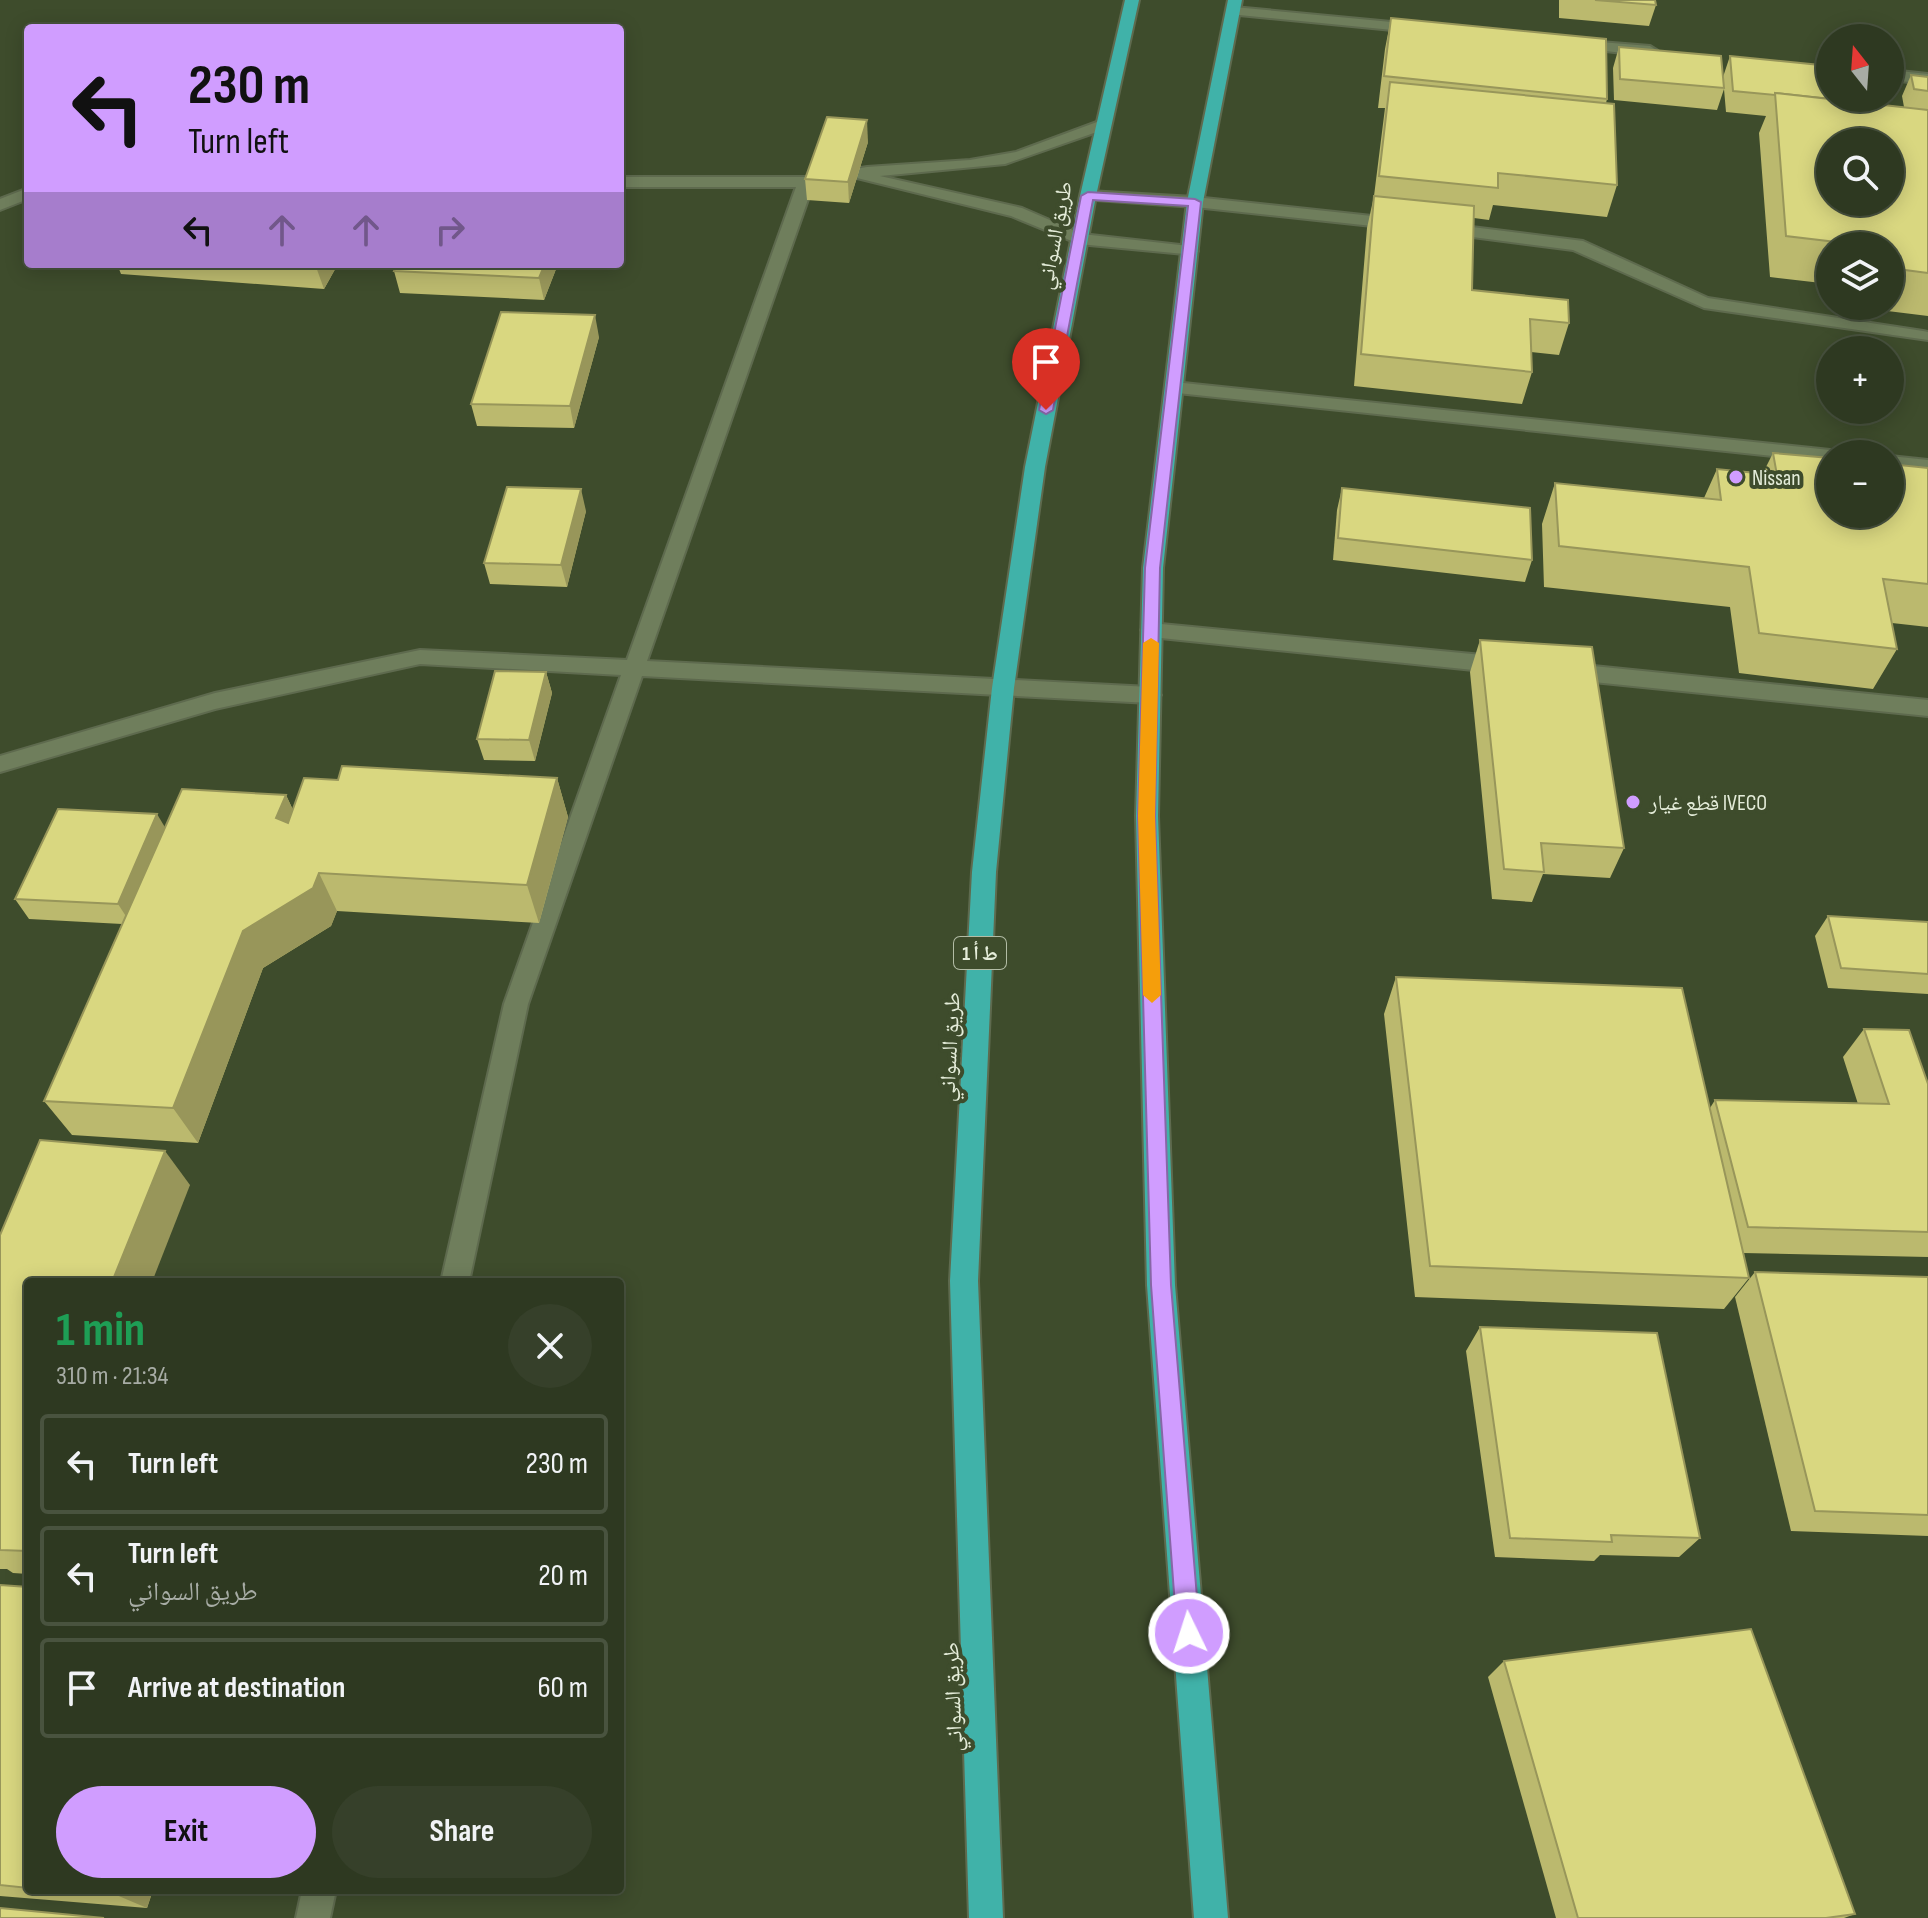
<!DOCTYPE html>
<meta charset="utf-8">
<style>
body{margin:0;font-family:"Sofia Sans Condensed","Noto Naskh Arabic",sans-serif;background:#36402a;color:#f1f3f6;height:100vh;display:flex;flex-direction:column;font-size:30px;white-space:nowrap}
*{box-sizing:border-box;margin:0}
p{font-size:26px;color:#a7aca5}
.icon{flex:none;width:44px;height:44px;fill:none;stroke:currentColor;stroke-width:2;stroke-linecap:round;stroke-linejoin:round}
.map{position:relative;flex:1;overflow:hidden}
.sheet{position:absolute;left:24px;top:1278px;width:600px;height:616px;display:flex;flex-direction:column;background:#2e3921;border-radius:8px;box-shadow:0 4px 20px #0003,0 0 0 2px #49533f}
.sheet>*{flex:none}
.guide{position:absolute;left:24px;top:24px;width:600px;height:244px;border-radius:8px;box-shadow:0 4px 20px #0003,0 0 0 2px #49533f;background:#d09dff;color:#111;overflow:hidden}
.needle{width:52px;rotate:343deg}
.tools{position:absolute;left:1816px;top:24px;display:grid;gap:16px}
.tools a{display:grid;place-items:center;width:88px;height:88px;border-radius:50%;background:#2e3921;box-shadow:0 4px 20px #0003,0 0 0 2px #49533f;font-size:40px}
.pin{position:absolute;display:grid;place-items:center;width:68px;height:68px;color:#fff;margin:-82px -34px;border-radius:50% 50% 50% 0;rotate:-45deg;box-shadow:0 0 8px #0007}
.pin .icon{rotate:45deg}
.me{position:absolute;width:88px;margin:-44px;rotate:356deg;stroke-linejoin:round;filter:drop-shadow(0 0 6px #0008)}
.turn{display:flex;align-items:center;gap:28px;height:168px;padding:0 32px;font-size:36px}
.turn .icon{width:104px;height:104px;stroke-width:2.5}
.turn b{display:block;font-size:56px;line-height:68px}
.lanes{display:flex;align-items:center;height:76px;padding:0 32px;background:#0003;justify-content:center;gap:40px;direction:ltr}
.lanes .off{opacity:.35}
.round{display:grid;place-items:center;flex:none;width:84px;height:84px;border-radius:42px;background:#36402a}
.overview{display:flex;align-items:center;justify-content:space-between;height:136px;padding:0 32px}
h1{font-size:48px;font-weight:700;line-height:60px;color:#1e9e55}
.primary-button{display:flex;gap:16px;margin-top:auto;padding:16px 32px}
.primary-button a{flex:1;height:92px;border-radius:48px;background:#d09dff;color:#111;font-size:32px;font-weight:700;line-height:92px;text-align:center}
.primary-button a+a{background:#36402a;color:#f1f3f6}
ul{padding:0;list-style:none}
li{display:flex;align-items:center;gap:24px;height:100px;margin:0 16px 12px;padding:0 16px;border:4px solid #49533f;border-radius:8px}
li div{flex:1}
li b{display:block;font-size:30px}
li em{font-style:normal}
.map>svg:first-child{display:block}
</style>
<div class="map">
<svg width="1928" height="1918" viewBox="0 0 1928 1918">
<rect width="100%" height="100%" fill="#3e4c2c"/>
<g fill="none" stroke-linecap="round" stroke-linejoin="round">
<defs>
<g id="lane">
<path d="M1105 119 1111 121V127L1005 164 880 176 1022 208 1082 234 1189 246 1198 251 1195 255 1079 244 1011 216 857 178 813 185 647 661 1150 687 1161 695 1150 703 642 676 528 1004 469 1282H441L504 1004 621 675 420 664 215 709 0 772V756L215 693 420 650 627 660 796 187H620V177H806L867 167 970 160 1016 152Z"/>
<path d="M28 188V199L0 210V199Z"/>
<path d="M1088 191 1195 197 1400 219 1408 224 1400 229 1195 207 1082 199V193Z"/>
<path d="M1440 223 1583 241 1708 298 1923 331 1928 332V340L1704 308 1573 250 1434 232 1432 228Z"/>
<path d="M1174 382 1830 450 1838 454H1830V462L1168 392 1165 388Z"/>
<path d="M1890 456 1928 460V472L1890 468Z"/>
<path d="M1151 623 1503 657 1514 665 1503 673 1151 637 1141 630Z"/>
<path d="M1564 663 1928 700V716L1564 679 1553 671Z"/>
<path d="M302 1890H336L330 1918H296Z"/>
</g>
<g id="street">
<path d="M1234 7 1423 25 1430 29 1423 33 1229 14V8Z"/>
<path d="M1575 40 1650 46 1658 51 1650 56 1570 47 1568 44Z"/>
<path d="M1890 70 1928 74V84L1890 80Z"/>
</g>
<g id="highway">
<path d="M1125 0H1139L1096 196 1045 467 1014 688 996 872 978 1281 1003 1918H969L950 1281 972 872 992 688 1025 467 1080 196Z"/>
<path d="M1228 0H1242L1203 202 1163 568 1158 816 1175 1285 1228 1918H1194L1147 1285 1136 816 1143 568 1187 202Z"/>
</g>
</defs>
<use href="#lane" stroke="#5e6a4e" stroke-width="4"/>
<use href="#street" stroke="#5e6a4e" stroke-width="4"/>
<use href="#highway" stroke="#5e6a4e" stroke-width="4"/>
<use href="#lane" fill="#6f7e5c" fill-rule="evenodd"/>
<use href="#street" fill="#6f7e5c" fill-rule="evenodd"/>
<use href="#highway" fill="#40b2a9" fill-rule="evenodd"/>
</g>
<g fill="#bbb96e">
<path d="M1559 0H1655L1656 5 1649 26 1559 18Z"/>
<path d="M1391 18 1607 99 1606 103 1617 185 1607 217 1493 205 1489 220 1474 218 1472 290 1569 323 1559 355 1531 352 1532 372 1522 404 1354 386 1367 228 1374 196 1385 108H1378L1385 49Z"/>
<path d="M1619 47 1723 77 1730 56 1877 104 1904 107 1902 96 1911 75 1928 77V316L1855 307V306H1890V246H1830V284L1770 277 1759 133 1766 116 1726 112 1724 89 1717 110 1614 100 1613 68Z"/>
<path d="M868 142 849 203 807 200 805 179Z"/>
<path d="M117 264H338L324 289 121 274Z"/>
<path d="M397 264H558L544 300 400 293 394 271Z"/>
<path d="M599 337 574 428 477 426 471 404Z"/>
<path d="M1773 453 1928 468V627L1892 623 1897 649 1873 689 1739 673 1730 607 1544 587 1542 524 1555 483 1704 498 1717 469 1763 473Z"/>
<path d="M1342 488 1532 560 1525 582 1333 560 1337 510Z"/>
<path d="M586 511 567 587 490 584 484 563Z"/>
<path d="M1480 640 1624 848 1610 878 1543 874 1532 902 1492 899 1470 672Z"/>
<path d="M546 672 552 693 535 761 484 760 477 739Z"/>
<path d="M557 778 568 817 539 923 337 911 331 926 263 968 198 1143 72 1135 44 1101 122 924 29 919 15 899 165 827 286 795 293 810 338 780Z"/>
<path d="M1828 916 1928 922V994L1828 988 1815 936Z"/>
<path d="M1396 977 1710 1108 1715 1100 1858 1104 1843 1057 1864 1029 1928 1084V1257L1743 1253 1749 1278 1724 1309 1415 1297 1384 1014Z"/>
<path d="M190 1185 28 1282V1574L13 1573 7 1569H0V1235Z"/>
<path d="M1755 1272 1928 1277V1536L1791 1531 1735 1297Z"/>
<path d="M1480 1327 1700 1538 1679 1557 1600 1555 1594 1561 1495 1557 1466 1351Z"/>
<path d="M0 1585 28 1587V1890H153L147 1908 0 1896Z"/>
<path d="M1504 1661 1855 1914 1844 1918H1556L1488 1677Z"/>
</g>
<g fill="#98965a">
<path d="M867 120 868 142 849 203 848 182Z"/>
<path d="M315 264H338L324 289Z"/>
<path d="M545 264H558L544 300 539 278Z"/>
<path d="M595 315 599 337 574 428 570 406Z"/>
<path d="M581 489 586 511 567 587 561 565Z"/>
<path d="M546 672 552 693 535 761 529 740Z"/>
<path d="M557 778 568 817 539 923 527 885Z"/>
<path d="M286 795 304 834 276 818Z"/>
<path d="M157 814 169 834 131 924 118 904Z"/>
<path d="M319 873 337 911 331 926 263 968 198 1143 173 1108 243 931Z"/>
<path d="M165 1151 190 1185 152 1282H112Z"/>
<path d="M115 1890H153L147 1908 114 1894Z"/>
</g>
<g fill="#d9d780" stroke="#98965a" stroke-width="2" fill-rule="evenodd">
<path d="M1595 0H1655L1656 5Z"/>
<path d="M1391 18 1606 39 1607 99 1384 76Z"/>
<path d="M1619 47 1721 56 1724 88 1620 79Z"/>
<path d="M1730 56 1830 66V98H1875L1877 104 1775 93V95L1733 91Z"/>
<path d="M1911 75 1928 77V91L1914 89Z"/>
<path d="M1390 82 1614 104 1617 185 1498 173V188L1379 176Z"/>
<path d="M1775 93 1928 110V273L1890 268V246H1870L1786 236ZM1830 142H1890V202H1830Z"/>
<path d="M827 117 867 120 848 182 805 179Z"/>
<path d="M1374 196 1474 206 1472 290 1568 300 1569 323 1530 319 1532 372 1361 354Z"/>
<path d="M397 264H545L539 278 394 271Z"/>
<path d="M501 312 595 315 570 406 471 404Z"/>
<path d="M1773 453 1830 458V514H1890V464L1928 468V584L1883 579 1897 649 1759 633 1749 567 1559 546 1555 483 1721 500 1717 469 1777 475Z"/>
<path d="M507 487 581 489 561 565 484 563Z"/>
<path d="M1342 488 1530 508 1532 560 1338 538Z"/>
<path d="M1480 640 1592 647 1624 848 1541 843 1544 872 1504 869Z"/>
<path d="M495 671 546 672 529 740 477 739Z"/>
<path d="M342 766 557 778 527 885 319 873 313 888 243 931 173 1108 44 1101 182 789 286 795 276 818 288 823 304 778 338 780Z"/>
<path d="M58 809 157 814 118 904 15 899Z"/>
<path d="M1828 916 1928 922V974L1841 968Z"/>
<path d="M1396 977 1682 988 1749 1278 1430 1266Z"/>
<path d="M1864 1029 1909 1030 1928 1084V1232L1748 1227 1715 1100 1889 1104Z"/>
<path d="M40 1140 165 1151 112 1282H28V1551L0 1550V1235Z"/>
<path d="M1755 1272 1928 1277V1515L1815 1511Z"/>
<path d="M1480 1327 1657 1333 1700 1538 1611 1535 1612 1542 1510 1538Z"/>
<path d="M0 1585 28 1587V1888L0 1885Z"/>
<path d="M1751 1629 1855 1914 1826 1918H1578L1504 1661Z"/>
<path d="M59 1890H115L114 1894Z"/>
<path d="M0 1908 104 1918H0Z"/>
</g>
<path fill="#d09dff" stroke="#8766a6" stroke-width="2" d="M1088 192 1195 199 1201 202 1160 568 1155 816 1171 1285 1200 1633 1197 1641 1189 1645 1180 1641 1177 1633 1151 1285 1138 816 1145 568 1188 206 1093 200 1053 410 1046 414 1039 410 1081 196Z"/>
<path fill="#f59e0b" d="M1151 638 1159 643 1155 816 1161 995 1152 1003 1143 995 1138 816 1143 643Z"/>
<g fill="#d09dff" stroke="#3e4c2c" stroke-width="3">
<circle cx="1736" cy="477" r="8"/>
<circle cx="1633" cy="802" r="8"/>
</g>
<g text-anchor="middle" stroke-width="8" stroke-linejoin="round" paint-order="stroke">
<rect fill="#3e4c2c" stroke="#b2bca5" stroke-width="2" x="954" y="937" width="52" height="32" rx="6"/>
<g font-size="20" font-weight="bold" fill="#e4ecd9">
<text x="980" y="960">ط أ 1</text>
</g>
<g font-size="22" fill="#e4ecd9" stroke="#3e4c2c">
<text transform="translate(1054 235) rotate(-79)" y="8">طريق السواني</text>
<text transform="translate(949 1047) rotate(-87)" y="8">طريق السواني</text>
<text transform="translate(952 1697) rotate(-92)" y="8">طريق السواني</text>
</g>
<g font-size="22" fill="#e4ecd9" stroke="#3e4c2c" text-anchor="start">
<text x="1752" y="485">Nissan</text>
<text x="1649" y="810">قطع غيار IVECO</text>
</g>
</g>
</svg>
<div class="tools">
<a><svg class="needle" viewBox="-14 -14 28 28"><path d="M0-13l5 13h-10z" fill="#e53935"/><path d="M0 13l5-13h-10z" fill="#a7aca5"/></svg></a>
<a><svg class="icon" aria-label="search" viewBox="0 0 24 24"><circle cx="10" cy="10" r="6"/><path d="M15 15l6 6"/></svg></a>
<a><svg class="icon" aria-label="layers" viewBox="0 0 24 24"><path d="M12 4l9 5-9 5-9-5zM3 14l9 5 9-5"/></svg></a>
<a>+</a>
<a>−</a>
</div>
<div class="pin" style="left:1046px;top:410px;background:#d93025"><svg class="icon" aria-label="arrive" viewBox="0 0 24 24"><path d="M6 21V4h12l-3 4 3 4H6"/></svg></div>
<svg class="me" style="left:1189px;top:1633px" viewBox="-20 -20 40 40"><circle r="17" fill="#d09dff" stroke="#fff" stroke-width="3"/><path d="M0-11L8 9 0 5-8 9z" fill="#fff"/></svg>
<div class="guide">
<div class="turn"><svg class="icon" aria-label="left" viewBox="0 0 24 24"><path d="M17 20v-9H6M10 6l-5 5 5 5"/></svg><div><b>230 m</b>Turn left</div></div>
<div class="lanes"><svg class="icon" aria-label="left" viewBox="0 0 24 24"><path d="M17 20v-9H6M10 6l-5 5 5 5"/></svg><svg class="icon off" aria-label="ahead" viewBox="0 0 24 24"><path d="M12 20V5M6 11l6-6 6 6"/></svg><svg class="icon off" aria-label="ahead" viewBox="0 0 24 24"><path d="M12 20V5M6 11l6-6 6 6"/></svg><svg class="icon off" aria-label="right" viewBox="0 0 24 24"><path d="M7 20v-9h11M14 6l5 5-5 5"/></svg></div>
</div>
<section class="sheet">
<div class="overview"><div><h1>1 min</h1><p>310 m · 21:34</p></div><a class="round"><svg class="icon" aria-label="close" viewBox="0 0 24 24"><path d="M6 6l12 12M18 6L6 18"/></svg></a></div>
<ul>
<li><svg class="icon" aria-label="left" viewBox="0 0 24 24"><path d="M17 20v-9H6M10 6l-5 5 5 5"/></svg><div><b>Turn left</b></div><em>230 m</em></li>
<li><svg class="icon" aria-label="left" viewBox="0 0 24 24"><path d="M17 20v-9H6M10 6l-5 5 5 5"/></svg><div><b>Turn left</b><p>طريق السواني</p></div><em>20 m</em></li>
<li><svg class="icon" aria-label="arrive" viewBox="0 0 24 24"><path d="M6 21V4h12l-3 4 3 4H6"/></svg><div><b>Arrive at destination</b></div><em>60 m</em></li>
</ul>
<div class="primary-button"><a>Exit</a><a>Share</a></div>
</section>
</div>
